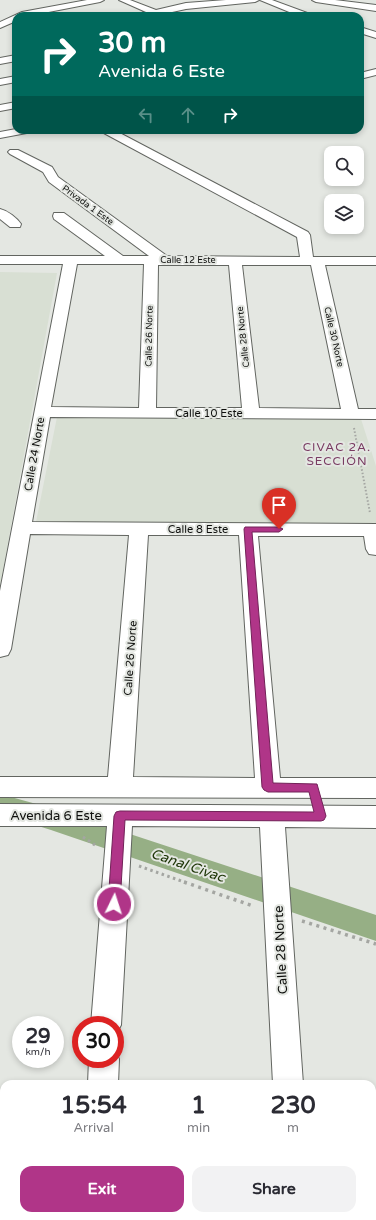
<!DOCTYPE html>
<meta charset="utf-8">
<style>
body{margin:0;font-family:"Varela Round",sans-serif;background:#f2f2f3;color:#2b2b33;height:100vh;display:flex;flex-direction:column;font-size:15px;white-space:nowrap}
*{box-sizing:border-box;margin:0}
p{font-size:13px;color:#7c7c81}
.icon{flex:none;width:22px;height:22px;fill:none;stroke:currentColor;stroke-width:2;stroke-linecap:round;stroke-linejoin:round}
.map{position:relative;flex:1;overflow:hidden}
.sheet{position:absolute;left:0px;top:1080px;width:376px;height:140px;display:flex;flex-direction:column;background:#fff;border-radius:12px 12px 0 0;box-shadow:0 2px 6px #0003}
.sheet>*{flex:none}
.guide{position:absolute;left:12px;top:12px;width:352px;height:122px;border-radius:12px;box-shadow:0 2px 6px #0003;background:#00695c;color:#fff;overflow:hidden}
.buttons{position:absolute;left:324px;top:146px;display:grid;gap:8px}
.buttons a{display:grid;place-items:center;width:40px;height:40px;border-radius:8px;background:#fff;box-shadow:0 2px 6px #0003;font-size:20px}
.speed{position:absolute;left:12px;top:1016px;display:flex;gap:8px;font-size:20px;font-weight:700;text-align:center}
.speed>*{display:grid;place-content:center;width:52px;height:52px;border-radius:50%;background:#fff;box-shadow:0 2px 6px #0003;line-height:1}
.speed small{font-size:10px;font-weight:400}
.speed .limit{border:6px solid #d22;background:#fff;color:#111}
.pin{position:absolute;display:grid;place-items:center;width:34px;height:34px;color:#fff;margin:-41px -17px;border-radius:50% 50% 50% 0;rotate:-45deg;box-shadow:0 0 4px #0007}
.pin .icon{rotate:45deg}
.me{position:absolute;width:44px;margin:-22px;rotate:4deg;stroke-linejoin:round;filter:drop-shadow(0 0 3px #0008)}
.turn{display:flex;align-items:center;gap:14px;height:84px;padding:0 20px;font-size:18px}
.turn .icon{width:52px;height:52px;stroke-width:2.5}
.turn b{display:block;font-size:28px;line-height:34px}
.lanes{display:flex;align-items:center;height:38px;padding:0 20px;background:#0003;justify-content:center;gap:20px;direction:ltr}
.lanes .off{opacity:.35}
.eta{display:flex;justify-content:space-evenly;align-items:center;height:68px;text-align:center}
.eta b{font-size:24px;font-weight:700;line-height:28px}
.button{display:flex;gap:8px;margin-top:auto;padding:8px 20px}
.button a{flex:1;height:46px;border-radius:12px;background:#b03588;color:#fff;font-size:16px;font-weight:700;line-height:46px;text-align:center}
.button a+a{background:#f2f2f3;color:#2b2b33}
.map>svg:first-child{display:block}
</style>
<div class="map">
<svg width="376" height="1220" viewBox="0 0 376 1220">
<rect width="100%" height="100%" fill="#e4e7e2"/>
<g fill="#d8dfd3">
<path d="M0 272 57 273 0 587Z"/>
<path d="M57 417 361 419 376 466V527L36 522Z"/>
</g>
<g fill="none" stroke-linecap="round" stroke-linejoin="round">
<path fill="#96af85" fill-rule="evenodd" d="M0 794 51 808 376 915V941L51 830 0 814Z"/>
<defs>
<g id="minor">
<path d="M87 0H104L100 2 28 16H16V21L0 28V22L22 12Z"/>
<path d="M119 0H130L156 10 186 3 226 0H259L255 2 186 9 163 14 161 16H136L137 14 146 12Z"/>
<path d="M260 0H272L310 14 311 16H299Z"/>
<path d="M312 0H335L376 5V11L316 2Z"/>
<path d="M360 27 376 32V38L360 33Z"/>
<path d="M16 55V61L0 64V58Z"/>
<path d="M376 69V75L360 79V73Z"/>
<path d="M16 76V82L0 85V79Z"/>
<path d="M16 102V108L0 111V105Z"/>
<path d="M16 129 33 130 32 132 0 138V132Z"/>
<path d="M101 130H114L308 232 310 235 313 257H376V265H325L358 409H376V419L50 417 32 522 376 524V555L369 554 366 549 364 536H258L280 778H376V798L0 797V777H108L129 535 30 534 11 649 8 655 0 657V591L63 264H0V256H105L54 219 53 216 54 213H64L123 256H149L49 182 43 172 10 154 8 152 10 150H18L52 167 58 177 167 256 300 257 297 237 102 132ZM77 264H144L139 408 51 407ZM158 265H229L242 408H156ZM242 265H311L341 409 259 408ZM148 535H239L255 778 133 777Z"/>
<path d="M0 209C8 211 17 218 21 224L20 227H10L0 219Z"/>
<path d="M0 804 376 806V828L285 827 303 1084H273L260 827 132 826 121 1025 115 1036V1025H91L107 826H0Z"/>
<path d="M115 1049 119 1059 118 1084H88L89 1059H115Z"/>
<rect x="77" y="1216" width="34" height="4"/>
<path d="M279 1216H313L314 1220H280Z"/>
</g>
</defs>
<use href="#minor" stroke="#626560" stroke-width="2"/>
<path stroke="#a4a6a2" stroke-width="2" stroke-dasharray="1.5 2" stroke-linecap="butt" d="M354 428 370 513"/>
<g stroke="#a4a6a2" stroke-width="3" stroke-dasharray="2.5 3.5" stroke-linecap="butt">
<path d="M83 837 95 845"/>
<path d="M139 866 187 883"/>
</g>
<g stroke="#a4a6a2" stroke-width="3.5" stroke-dasharray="3 4.5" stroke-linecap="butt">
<path d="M184 882 253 906"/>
<path d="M302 921 376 944"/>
</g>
<use href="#minor" fill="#fff" fill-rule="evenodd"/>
</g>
<path fill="#b03588" stroke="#722258" d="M245 527H279L283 529 279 532H252L273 783 317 784 326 816 324 820 321 821 125 820 120 904 118 907 114 909 110 907 108 904 114 816 116 812 120 811 314 812 309 792H268L264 790 262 787 244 529Z"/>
<g text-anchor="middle" stroke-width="4" stroke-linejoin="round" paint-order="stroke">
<g font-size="9" fill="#0e0f0d" stroke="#e4e7e2">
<text transform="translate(88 205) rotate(36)" y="3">Privada 1 Este</text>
<text x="188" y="263">Calle 12 Este</text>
<text transform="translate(149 336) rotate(-89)" y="3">Calle 26 Norte</text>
<text transform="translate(243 337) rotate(-96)" y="3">Calle 28 Norte</text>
<text transform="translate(334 337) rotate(77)" y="3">Calle 30 Norte</text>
</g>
<g font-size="11" fill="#0e0f0d" stroke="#e4e7e2">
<text x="209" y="417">Calle 10 Este</text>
<text transform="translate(34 454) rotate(-80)" y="4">Calle 24 Norte</text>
<text x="198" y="533">Calle 8 Este</text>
<text transform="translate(130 658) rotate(-86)" y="4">Calle 26 Norte</text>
</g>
<g font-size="12" letter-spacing="1" fill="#793b62" stroke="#e4e7e2">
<text x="337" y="451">CIVAC 2A.<tspan x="337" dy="14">SECCIÓN</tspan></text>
</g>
<g font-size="13" fill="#0e0f0d" stroke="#e4e7e2">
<text x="56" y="820">Avenida 6 Este</text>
<text transform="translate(280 950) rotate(-93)" y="5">Calle 28 Norte</text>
</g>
<g font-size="14" font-style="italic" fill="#1d3506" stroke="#e4e7e2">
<text transform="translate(188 865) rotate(19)" y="5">Canal Civac</text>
</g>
</g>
</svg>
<div class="buttons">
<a><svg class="icon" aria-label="search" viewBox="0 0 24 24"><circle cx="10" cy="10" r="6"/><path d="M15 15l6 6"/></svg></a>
<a><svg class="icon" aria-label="layers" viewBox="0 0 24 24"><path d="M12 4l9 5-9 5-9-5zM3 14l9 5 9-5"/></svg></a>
</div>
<div class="speed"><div>29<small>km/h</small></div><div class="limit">30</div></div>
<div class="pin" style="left:279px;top:529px;background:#d93025"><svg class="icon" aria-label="arrive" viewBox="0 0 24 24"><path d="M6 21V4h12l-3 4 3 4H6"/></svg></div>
<svg class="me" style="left:114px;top:904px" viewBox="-20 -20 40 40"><circle r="17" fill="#b03588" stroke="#fff" stroke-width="3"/><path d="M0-11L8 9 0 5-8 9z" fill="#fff"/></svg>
<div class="guide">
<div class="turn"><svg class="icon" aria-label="right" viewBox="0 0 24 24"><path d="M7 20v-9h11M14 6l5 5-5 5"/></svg><div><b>30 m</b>Avenida 6 Este</div></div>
<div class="lanes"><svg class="icon off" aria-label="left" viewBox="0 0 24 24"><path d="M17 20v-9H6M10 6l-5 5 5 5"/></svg><svg class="icon off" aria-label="ahead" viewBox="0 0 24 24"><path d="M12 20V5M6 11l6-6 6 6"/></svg><svg class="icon" aria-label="right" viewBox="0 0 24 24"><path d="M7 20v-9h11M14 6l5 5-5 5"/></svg></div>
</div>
<section class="sheet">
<div class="eta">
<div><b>15:54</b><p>Arrival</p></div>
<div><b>1</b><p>min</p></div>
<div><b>230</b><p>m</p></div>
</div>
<div class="button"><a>Exit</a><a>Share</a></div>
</section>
</div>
